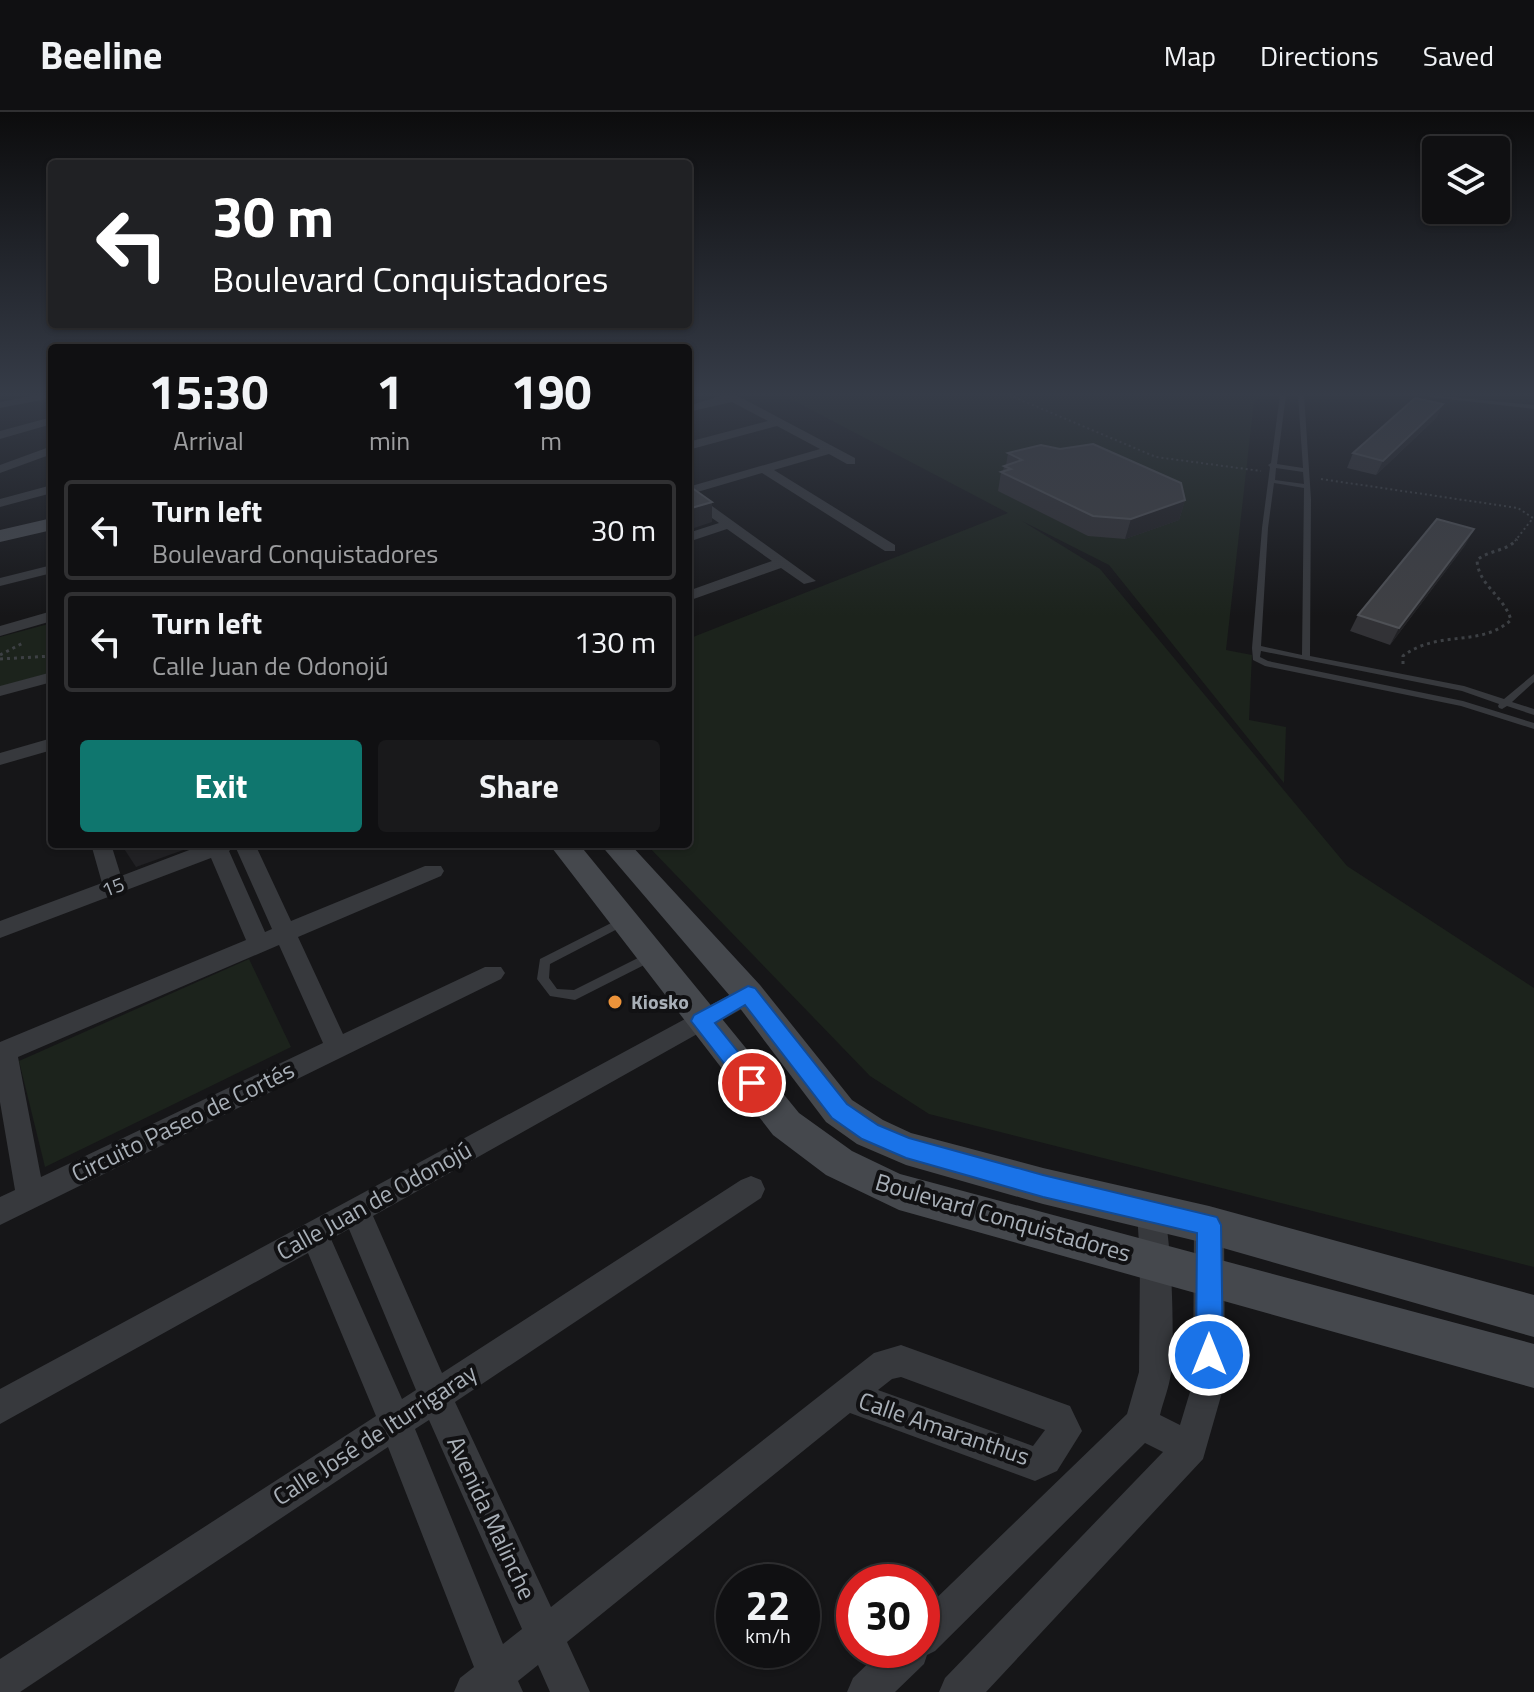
<!DOCTYPE html>
<meta charset="utf-8">
<style>
body{margin:0;font-family:"Titillium Web",sans-serif;background:#19191b;color:#f1f3f6;height:100vh;display:flex;flex-direction:column;font-size:30px;white-space:nowrap}
*{box-sizing:border-box;margin:0}
p{font-size:26px;color:#9c9d9f}
.icon{flex:none;width:44px;height:44px;fill:none;stroke:currentColor;stroke-width:2;stroke-linecap:round;stroke-linejoin:round}
.map{position:relative;flex:1;overflow:hidden}
.panel{position:absolute;left:48px;top:232px;width:644px;height:504px;display:flex;flex-direction:column;background:#101012;border-radius:8px;box-shadow:0 2px 6px #0004,0 0 0 2px #303032}
.panel>*{flex:none}
.hud{position:absolute;left:48px;top:48px;width:644px;height:168px;border-radius:8px;box-shadow:0 2px 6px #0004,0 0 0 2px #303032;background:#202124;color:#fff;overflow:hidden}
.fabs{position:absolute;left:1422px;top:24px;display:grid;gap:16px}
.fabs a{display:grid;place-items:center;width:88px;height:88px;border-radius:8px;background:#101012;box-shadow:0 2px 6px #0004,0 0 0 2px #303032;font-size:40px}
.speed{position:absolute;left:716px;top:1452px;display:flex;gap:16px;font-size:40px;font-weight:700;text-align:center}
.speed>*{display:grid;place-content:center;width:104px;height:104px;border-radius:50%;background:#101012;box-shadow:0 2px 6px #0004,0 0 0 2px #303032;line-height:1}
.speed small{font-size:20px;font-weight:400}
.speed .limit{border:12px solid #d22;background:#fff;color:#111}
.pin{position:absolute;display:grid;place-items:center;width:68px;height:68px;color:#fff;margin:-34px;border:4px solid #fff;border-radius:50%;box-shadow:0 2px 8px #0007}
.me{position:absolute;width:88px;margin:-44px;rotate:0deg;stroke-linejoin:round;filter:drop-shadow(0 0 6px #0008)}
.turn{display:flex;align-items:center;gap:28px;height:168px;padding:0 32px;font-size:36px}
.turn .icon{width:104px;height:104px;stroke-width:2.5}
.turn b{display:block;font-size:56px;line-height:68px}
.eta{display:flex;justify-content:space-evenly;align-items:center;height:136px;text-align:center}
.eta b{font-size:48px;font-weight:700;line-height:56px}
.primary-button{display:flex;gap:16px;margin-top:auto;padding:16px 32px}
.primary-button a{flex:1;height:92px;border-radius:8px;background:#0f766e;color:#fff;font-size:32px;font-weight:700;line-height:92px;text-align:center}
.primary-button a+a{background:#19191b;color:#f1f3f6}
ul{padding:0;list-style:none}
li{display:flex;align-items:center;gap:24px;height:100px;margin:0 16px 12px;padding:0 16px;border:4px solid #303032;border-radius:8px}
li div{flex:1}
li b{display:block;font-size:30px}
li em{font-style:normal}
header{display:flex;align-items:center;gap:48px;box-sizing:border-box;height:112px;padding:0 40px;background:#101012;border-bottom:2px solid #303032}
header strong{font-size:38px}
nav{display:flex;gap:44px;margin-inline-start:auto;font-size:28px}
.map>svg:first-child{display:block}
</style>
<header>
<strong>Beeline</strong>
<nav><a>Map</a><a>Directions</a><a>Saved</a></nav>
</header>
<div class="map">
<svg width="1534" height="1580" viewBox="0 0 1534 1580">
<rect width="100%" height="100%" fill="#161618"/>
<g fill="#1c231c">
<path d="M783 283H1268L1254 289 1226 538 1252 543 1249 608 1286 615 1284 671 1109 453 1022 409 1100 457 1347 754 1534 876V1155L929 1002 870 964 646 732H688V527L1008 401Z"/>
<path d="M52 511V560L0 575V525Z"/>
<path d="M249 847 291 935 45 1055 19 949Z"/>
</g>
<g fill="none" stroke-linecap="round" stroke-linejoin="round">
<g stroke="#3d4044" stroke-width="2" stroke-dasharray="2 3" stroke-linecap="butt">
<path d="M1009 283 1156 345 1261 359"/>
<path d="M1321 367 1518 396 1533 406 1515 429"/>
</g>
<g stroke="#3d4044" stroke-width="3" stroke-dasharray="3 4" stroke-linecap="butt">
<path d="M0 543 23 531"/>
<path d="M0 547 52 544"/>
<path d="M1403 552V544C1439 517 1480 536 1511 508 1504 484 1478 473 1477 448 1489 438 1508 439 1517 427"/>
</g>
<g fill="#37393d" fill-rule="evenodd">
<path d="M1280 283H1286L1277 352 1303 356 1298 283H1304L1311 387 1310 544 1464 574 1504 587 1534 562V570L1512 590 1534 597V603L1507 594 1502 597 1499 596 1498 594 1499 592 1462 579 1261 539 1260 545 1268 549 1463 589 1534 611V617L1461 594 1265 554 1253 548 1252 536 1262 416 1270 355 1268 353 1271 351ZM1276 356 1303 360 1304 372 1275 368ZM1274 371 1304 376 1302 543 1261 534 1268 416Z"/>
<path d="M1413 283H1430L1534 293V297Z"/>
<path d="M623 805 629 809 627 812 550 852 549 866 557 877 574 878 646 842H654L656 845 654 848 579 886 575 888 550 884 537 867 540 847Z"/>
</g>
<g fill="#37393d" fill-rule="evenodd">
<path d="M36 283H52V286L0 296V290Z"/>
<path d="M723 283H736L855 346V352H847L829 342 774 358 895 433V439H885L762 361 694 381 816 469 804 472 781 456 688 489V479L772 449 727 417 688 430V421L719 411 688 389V375L820 337 777 314 688 338V330L768 309 732 290 688 300V294Z"/>
<path d="M52 305V312L0 327V319Z"/>
<path d="M52 334V342L0 361V353Z"/>
<path d="M52 373V381L0 395V387Z"/>
<path d="M52 453V461L0 474V466Z"/>
<path d="M52 499V509L0 524V514Z"/>
<path d="M52 560V570L0 584V574Z"/>
<path d="M52 626V638L0 653V641Z"/>
<path d="M91 732H111L121 764 205 732H255L291 809 425 754H441L444 759 441 764 298 825 343 922 485 855H501L505 861 501 867 0 1113V1085L15 1078 0 990V930L246 828 211 746 0 826V809L102 771ZM235 734 272 817 265 820 229 739ZM279 833 323 931 41 1065 18 945Z"/>
<path d="M748 873 756 875 760 882 756 889 373 1104 442 1261 741 1068 751 1064 761 1068 765 1077 761 1086 455 1290 551 1495 874 1241 901 1233 1070 1294 1082 1319 1057 1359 1035 1369 850 1301 567 1530 590 1580H550L538 1553 518 1569 523 1580H454L460 1566 474 1555 388 1335 20 1580H0V1547L376 1304 308 1141 0 1312V1277ZM349 1117 416 1278 402 1287 331 1127ZM901 1265 1045 1318 1033 1334 878 1278 892 1267ZM429 1308 522 1517 503 1532 415 1317Z"/>
<path d="M1151 1085 1161 1089C1172 1114 1175 1233 1171 1261 1169 1276 1163 1290 1160 1303L1180 1313 1193 1270 1194 1113 1199 1103 1209 1099 1219 1103 1224 1113 1225 1270 1203 1347 986 1580H939L945 1566 1163 1340 1145 1331 935 1539 927 1543 924 1552 895 1580H847L853 1566 882 1538H922V1500L1127 1302 1139 1260 1140 1149 1137 1099 1141 1089Z"/>
</g>
<g fill="#45484d" fill-rule="evenodd">
<path d="M52 406V418L0 430V418Z"/>
<path d="M549 732H579L799 1001 852 1039 900 1062 1534 1232V1276L899 1098 826 1063 773 1023Z"/>
<path d="M600 732H630L760 873 852 988 883 1008 911 1021 1043 1056 1209 1094 1534 1183V1225L1209 1132 1043 1092 906 1053 857 1032 826 1010 736 891Z"/>
</g>
</g>
<g fill="#323236">
<path d="M1443 292 1436 306 1376 363 1347 356 1353 341Z"/>
<path d="M1008 341 1185 388 1179 408 1125 427 1088 424 998 379 1001 360 1003 359 1004 354 1006 353Z"/>
<path d="M1466 432 1390 533 1350 519 1358 503Z"/>
</g>
<g fill="#212124">
<path d="M1443 292 1436 306 1376 363 1383 349Z"/>
<path d="M1185 388 1179 408 1125 427 1131 407Z"/>
<path d="M712 390V410L688 418V397Z"/>
<path d="M1474 417 1466 432 1390 533 1399 516Z"/>
<path d="M121 732H200L136 755Z"/>
</g>
<g fill="#3f4044" stroke="#4f5156" stroke-width="2">
<path d="M1415 286 1443 292 1383 349 1353 341Z"/>
<path d="M1093 332 1181 371 1185 388 1131 407 1093 404 1001 360 1011 357 1004 354 1022 348 1008 341 1041 333 1060 337Z"/>
<path d="M688 373 712 390 688 397Z"/>
<path d="M1437 407 1474 417 1399 516 1358 503Z"/>
</g>
<linearGradient id="sky" x2="0" y2="1"><stop stop-color="#0c0c0d"/><stop offset="0.56" stop-color="#363c48"/><stop offset="1" stop-color="#363c48" stop-opacity="0"/></linearGradient>
<rect width="1534" height="504" fill="url(#sky)"/>
<path fill="#1a73e8" stroke="#114b97" stroke-width="2" d="M748 874 755 876 847 992 878 1013 909 1026 1043 1063 1217 1105 1221 1113 1223 1243 1219 1253 1209 1257 1200 1253 1196 1243 1197 1121 1043 1085 906 1046 862 1027 832 1006 745 893 715 911 763 971 760 977H744L691 909 694 903Z"/>
<circle fill="#ec933a" stroke="#111113" stroke-width="3" cx="615" cy="890" r="8"/>
<g text-anchor="middle" stroke-width="8" stroke-linejoin="round" paint-order="stroke">
<g font-size="20" fill="#a8afb7" stroke="#111113">
<text transform="translate(113 775) rotate(-21)" y="7">15</text>
</g>
<g font-size="20" font-weight="bold" fill="#a8afb7" stroke="#111113" text-anchor="start">
<text x="631" y="897">Kiosko</text>
</g>
<g font-size="24" fill="#a8afb7" stroke="#111113">
<text transform="translate(183 1010) rotate(-26)" y="8">Circuito Paseo de Cortés</text>
<text transform="translate(374 1089) rotate(-29)" y="8">Calle Juan de Odonojú</text>
<text transform="translate(1003 1106) rotate(16)" y="8">Boulevard Conquistadores</text>
<text transform="translate(944 1317) rotate(19)" y="8">Calle Amaranthus</text>
<text transform="translate(375 1323) rotate(-33)" y="8">Calle José de Iturrigaray</text>
<text transform="translate(491 1406) rotate(65)" y="8">Avenida Malinche</text>
</g>
</g>
</svg>
<div class="fabs">
<a><svg class="icon" aria-label="layers" viewBox="0 0 24 24"><path d="M12 4l9 5-9 5-9-5zM3 14l9 5 9-5"/></svg></a>
</div>
<div class="speed"><div>22<small>km/h</small></div><div class="limit">30</div></div>
<div class="pin" style="left:752px;top:971px;background:#d93025"><svg class="icon" aria-label="arrive" viewBox="0 0 24 24"><path d="M6 21V4h12l-3 4 3 4H6"/></svg></div>
<svg class="me" style="left:1209px;top:1243px" viewBox="-20 -20 40 40"><circle r="17" fill="#1a73e8" stroke="#fff" stroke-width="3"/><path d="M0-11L8 9 0 5-8 9z" fill="#fff"/></svg>
<div class="hud">
<div class="turn"><svg class="icon" aria-label="left" viewBox="0 0 24 24"><path d="M17 20v-9H6M10 6l-5 5 5 5"/></svg><div><b>30 m</b>Boulevard Conquistadores</div></div>
</div>
<section class="panel">
<div class="eta">
<div><b>15:30</b><p>Arrival</p></div>
<div><b>1</b><p>min</p></div>
<div><b>190</b><p>m</p></div>
</div>
<ul>
<li><svg class="icon" aria-label="left" viewBox="0 0 24 24"><path d="M17 20v-9H6M10 6l-5 5 5 5"/></svg><div><b>Turn left</b><p>Boulevard Conquistadores</p></div><em>30 m</em></li>
<li><svg class="icon" aria-label="left" viewBox="0 0 24 24"><path d="M17 20v-9H6M10 6l-5 5 5 5"/></svg><div><b>Turn left</b><p>Calle Juan de Odonojú</p></div><em>130 m</em></li>
</ul>
<div class="primary-button"><a>Exit</a><a>Share</a></div>
</section>
</div>
